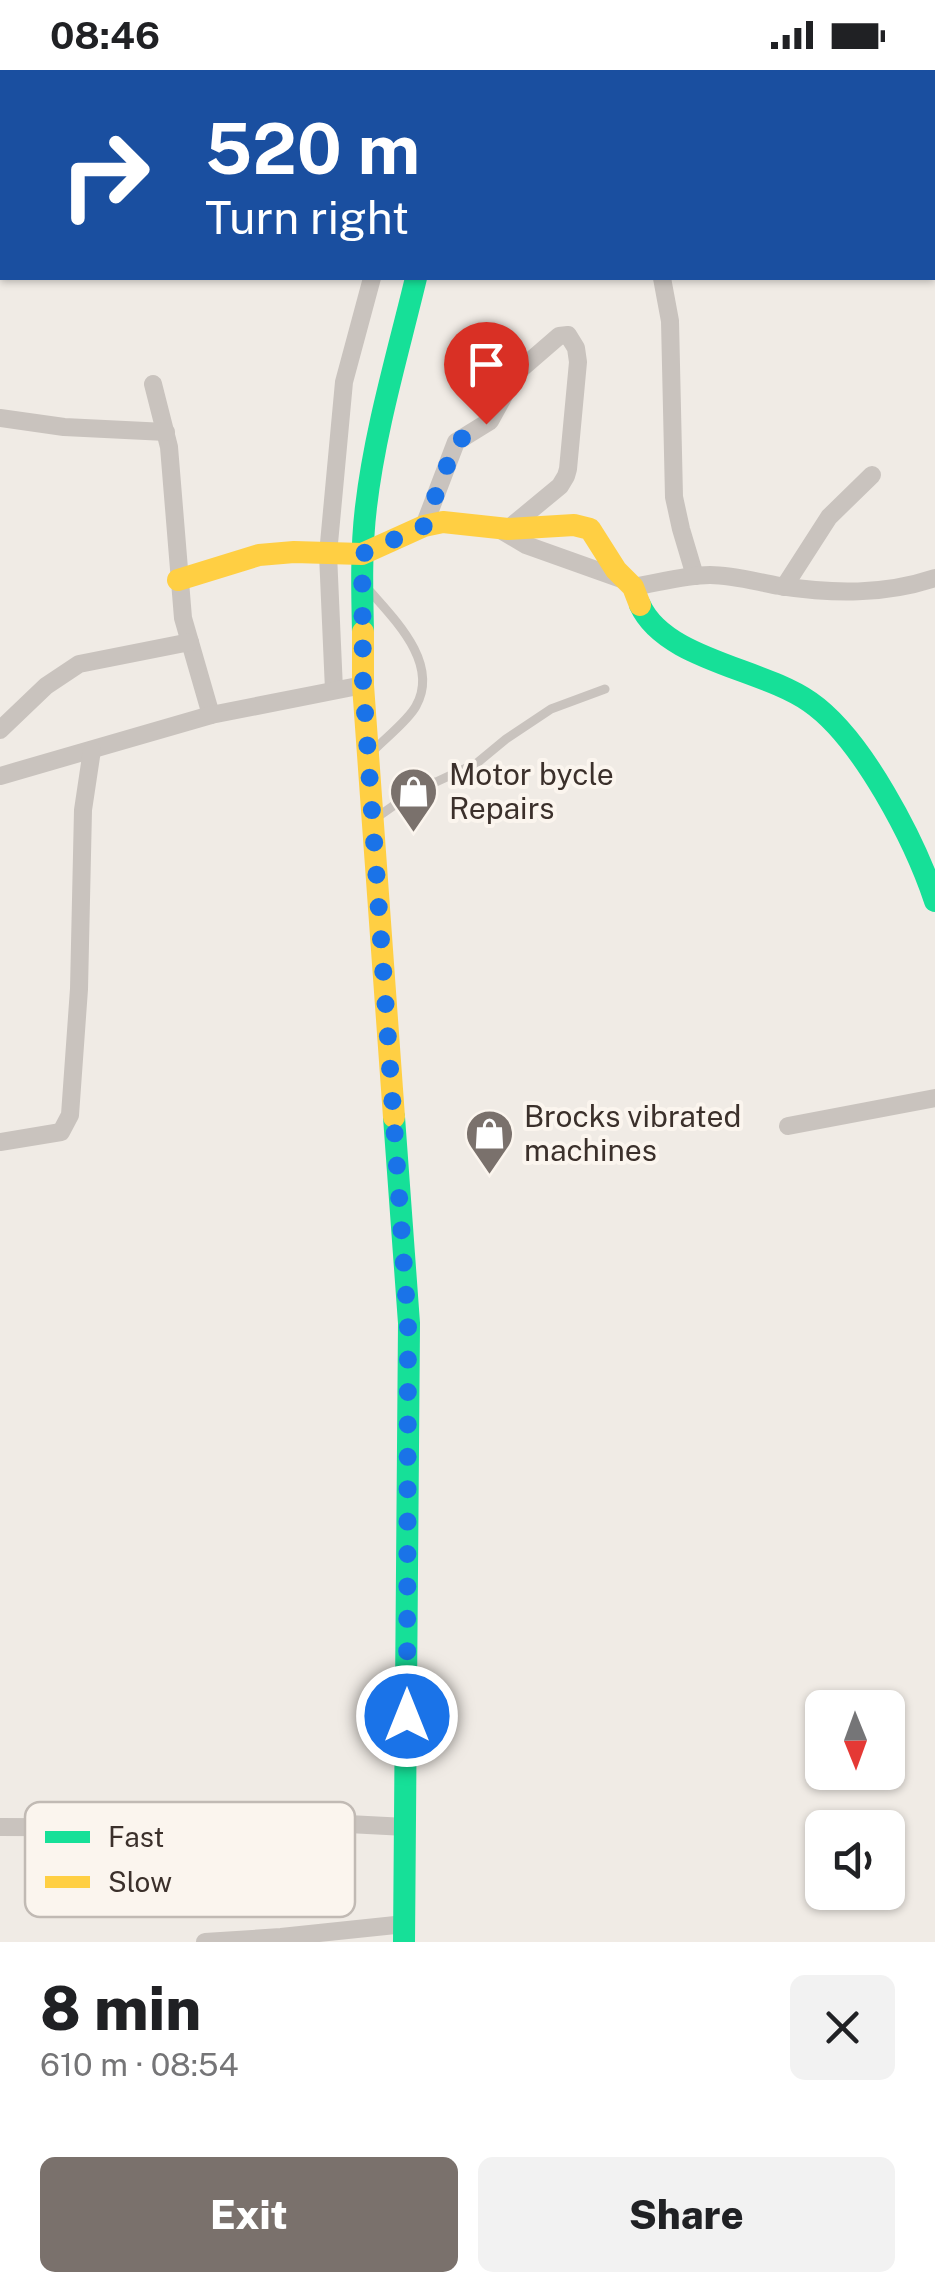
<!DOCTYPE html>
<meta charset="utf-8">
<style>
body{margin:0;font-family:"Public Sans",sans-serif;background:#f2f2f2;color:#202124;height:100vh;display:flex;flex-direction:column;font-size:38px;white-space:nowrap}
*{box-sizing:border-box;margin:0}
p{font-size:32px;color:#757577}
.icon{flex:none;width:55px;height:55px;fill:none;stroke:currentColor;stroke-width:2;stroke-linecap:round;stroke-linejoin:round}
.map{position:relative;height:1872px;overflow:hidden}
.panel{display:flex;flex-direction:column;background:#fff;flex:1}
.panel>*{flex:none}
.hud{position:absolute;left:0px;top:0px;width:935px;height:210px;box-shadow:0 2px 8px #0004;background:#1a4fa0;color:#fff;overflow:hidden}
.needle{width:65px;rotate:179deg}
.controls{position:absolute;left:805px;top:1620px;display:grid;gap:20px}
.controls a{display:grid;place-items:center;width:100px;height:100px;border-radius:15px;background:#fff;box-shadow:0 2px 8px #0004;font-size:50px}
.pin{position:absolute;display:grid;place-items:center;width:85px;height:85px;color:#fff;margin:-102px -42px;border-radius:50% 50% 50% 0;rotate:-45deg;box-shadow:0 0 10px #0007}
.pin .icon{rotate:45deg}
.me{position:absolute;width:110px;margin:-55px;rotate:0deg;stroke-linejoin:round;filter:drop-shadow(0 0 8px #0008)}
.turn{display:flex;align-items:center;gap:35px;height:210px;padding:0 40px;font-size:45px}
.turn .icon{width:130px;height:130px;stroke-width:2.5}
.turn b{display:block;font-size:70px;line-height:85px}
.round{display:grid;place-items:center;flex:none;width:105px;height:105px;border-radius:15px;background:#f2f2f2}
.overview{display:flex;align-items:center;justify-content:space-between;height:170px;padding:0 40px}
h1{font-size:60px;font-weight:800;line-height:75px}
.action{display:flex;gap:20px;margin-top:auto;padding:20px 40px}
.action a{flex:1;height:115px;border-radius:15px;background:#7a716c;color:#fff;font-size:40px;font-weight:800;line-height:115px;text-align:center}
.action a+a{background:#f2f2f2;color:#202124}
.status{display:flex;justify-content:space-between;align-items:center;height:70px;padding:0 50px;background:#fff;direction:ltr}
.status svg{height:28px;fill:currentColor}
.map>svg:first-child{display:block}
</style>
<div class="status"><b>08:46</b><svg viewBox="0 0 49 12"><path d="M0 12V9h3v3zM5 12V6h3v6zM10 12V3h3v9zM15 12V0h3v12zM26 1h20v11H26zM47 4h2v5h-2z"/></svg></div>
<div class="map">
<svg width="935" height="1872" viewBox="0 0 935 1872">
<rect width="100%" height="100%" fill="#f0ebe5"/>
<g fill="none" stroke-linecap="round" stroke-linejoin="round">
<g stroke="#c9c3be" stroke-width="9">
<path d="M368 519C394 549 440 593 416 636 408 651 384 669 372 682"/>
<path d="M376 748 423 715 436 712 477 693 506 669 551 639 605 619"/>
</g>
<g stroke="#c9c3be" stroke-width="18">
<path d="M50 0 52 2"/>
<path d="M421 2 422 0"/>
<path d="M804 2 808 0"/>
<path d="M662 208 670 251 674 427 681 459 695 506"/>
<path d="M153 314 169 377 183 548 211 645"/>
<path d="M0 348 64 357 166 362"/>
<path d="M424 456 456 372 490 351 512 311 522 298 559 266 568 265 576 278 578 292 568 399 566 406 560 416 508 459"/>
<path d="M499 459 526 475 627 511"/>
<path d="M633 517C658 513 684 505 710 505 733 505 757 512 780 516 833 524 884 525 935 508"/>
<path d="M784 517 829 447 872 405"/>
<path d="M334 620 328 484 344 312 372 208"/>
<path d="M0 660 46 616 79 594 190 572"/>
<path d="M0 706 211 645 363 615"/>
<path d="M788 1056 935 1028"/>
<path d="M0 1072 61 1062 70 1045 79 919 83 740 92 680"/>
<path d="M0 1757 237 1758 348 1754 406 1757"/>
<path d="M205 1872 281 1867 405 1854"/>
</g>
<g stroke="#16e098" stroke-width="22">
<path d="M640 535C665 590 762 598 810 632 862 668 915 771 935 831"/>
<path d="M363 562C362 520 361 478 366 437 375 360 398 283 416 208"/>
<path d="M394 1047 409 1253 404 1872"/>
</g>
<g stroke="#ffcf43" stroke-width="22">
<path d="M463 2 464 0"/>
<path d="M178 510 259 485 294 482 362 484 424 456 443 452 508 459 574 455 590 459 616 500 633 517 640 535"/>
<path d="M363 562V615L394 1047"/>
</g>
</g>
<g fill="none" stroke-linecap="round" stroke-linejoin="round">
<path stroke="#1a73e8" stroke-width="18" stroke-dasharray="0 32.4" d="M407 1646 408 1253 363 614 362 484 424 456 456 372 486 354"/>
</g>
<defs>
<symbol id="shop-pin" viewBox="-11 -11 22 30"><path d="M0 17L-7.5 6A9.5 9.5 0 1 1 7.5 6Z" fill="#7a716c" stroke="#fbf5ee"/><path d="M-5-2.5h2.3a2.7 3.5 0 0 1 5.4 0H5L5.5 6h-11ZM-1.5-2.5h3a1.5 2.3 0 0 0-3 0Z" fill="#fff"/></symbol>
</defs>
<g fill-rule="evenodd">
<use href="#shop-pin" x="386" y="694" width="55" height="75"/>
<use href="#shop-pin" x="462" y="1036" width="55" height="75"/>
</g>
<g text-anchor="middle" stroke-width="8" stroke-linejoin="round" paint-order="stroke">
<g font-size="30" fill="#3b302b" stroke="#fbf5ee" text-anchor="start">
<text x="449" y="715">Motor bycle<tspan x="449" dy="34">Repairs</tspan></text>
<text x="524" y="1057">Brocks vibrated<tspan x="524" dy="34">machines</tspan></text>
</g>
</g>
<rect x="25" y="1732" width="330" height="115" rx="15" fill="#fbf5ee" stroke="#c1bab4" stroke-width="2.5"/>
<rect x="45" y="1761" width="45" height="12" fill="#16e098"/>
<rect x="45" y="1806" width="45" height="12" fill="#ffcf43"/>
<g font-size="28" fill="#3b302b">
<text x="108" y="1777">Fast</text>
<text x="108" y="1822">Slow</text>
</g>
</svg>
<div class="controls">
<a><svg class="needle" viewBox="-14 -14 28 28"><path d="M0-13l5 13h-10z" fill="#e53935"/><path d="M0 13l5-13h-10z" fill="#757577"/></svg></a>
<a><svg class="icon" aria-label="sound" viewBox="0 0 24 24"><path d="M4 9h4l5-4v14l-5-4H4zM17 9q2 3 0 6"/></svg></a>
</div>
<div class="pin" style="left:486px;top:354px;background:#d93025"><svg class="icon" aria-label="arrive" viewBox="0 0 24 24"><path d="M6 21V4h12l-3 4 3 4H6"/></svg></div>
<svg class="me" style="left:407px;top:1646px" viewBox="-20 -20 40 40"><circle r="17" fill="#1a73e8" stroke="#fff" stroke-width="3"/><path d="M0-11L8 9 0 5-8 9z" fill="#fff"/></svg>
<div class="hud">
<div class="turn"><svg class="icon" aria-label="right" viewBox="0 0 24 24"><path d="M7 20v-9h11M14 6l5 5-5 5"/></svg><div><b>520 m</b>Turn right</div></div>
</div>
</div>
<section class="panel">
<div class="overview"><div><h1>8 min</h1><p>610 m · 08:54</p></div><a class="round"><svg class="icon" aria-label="close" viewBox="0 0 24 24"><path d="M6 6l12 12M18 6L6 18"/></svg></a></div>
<div class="action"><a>Exit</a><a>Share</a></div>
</section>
